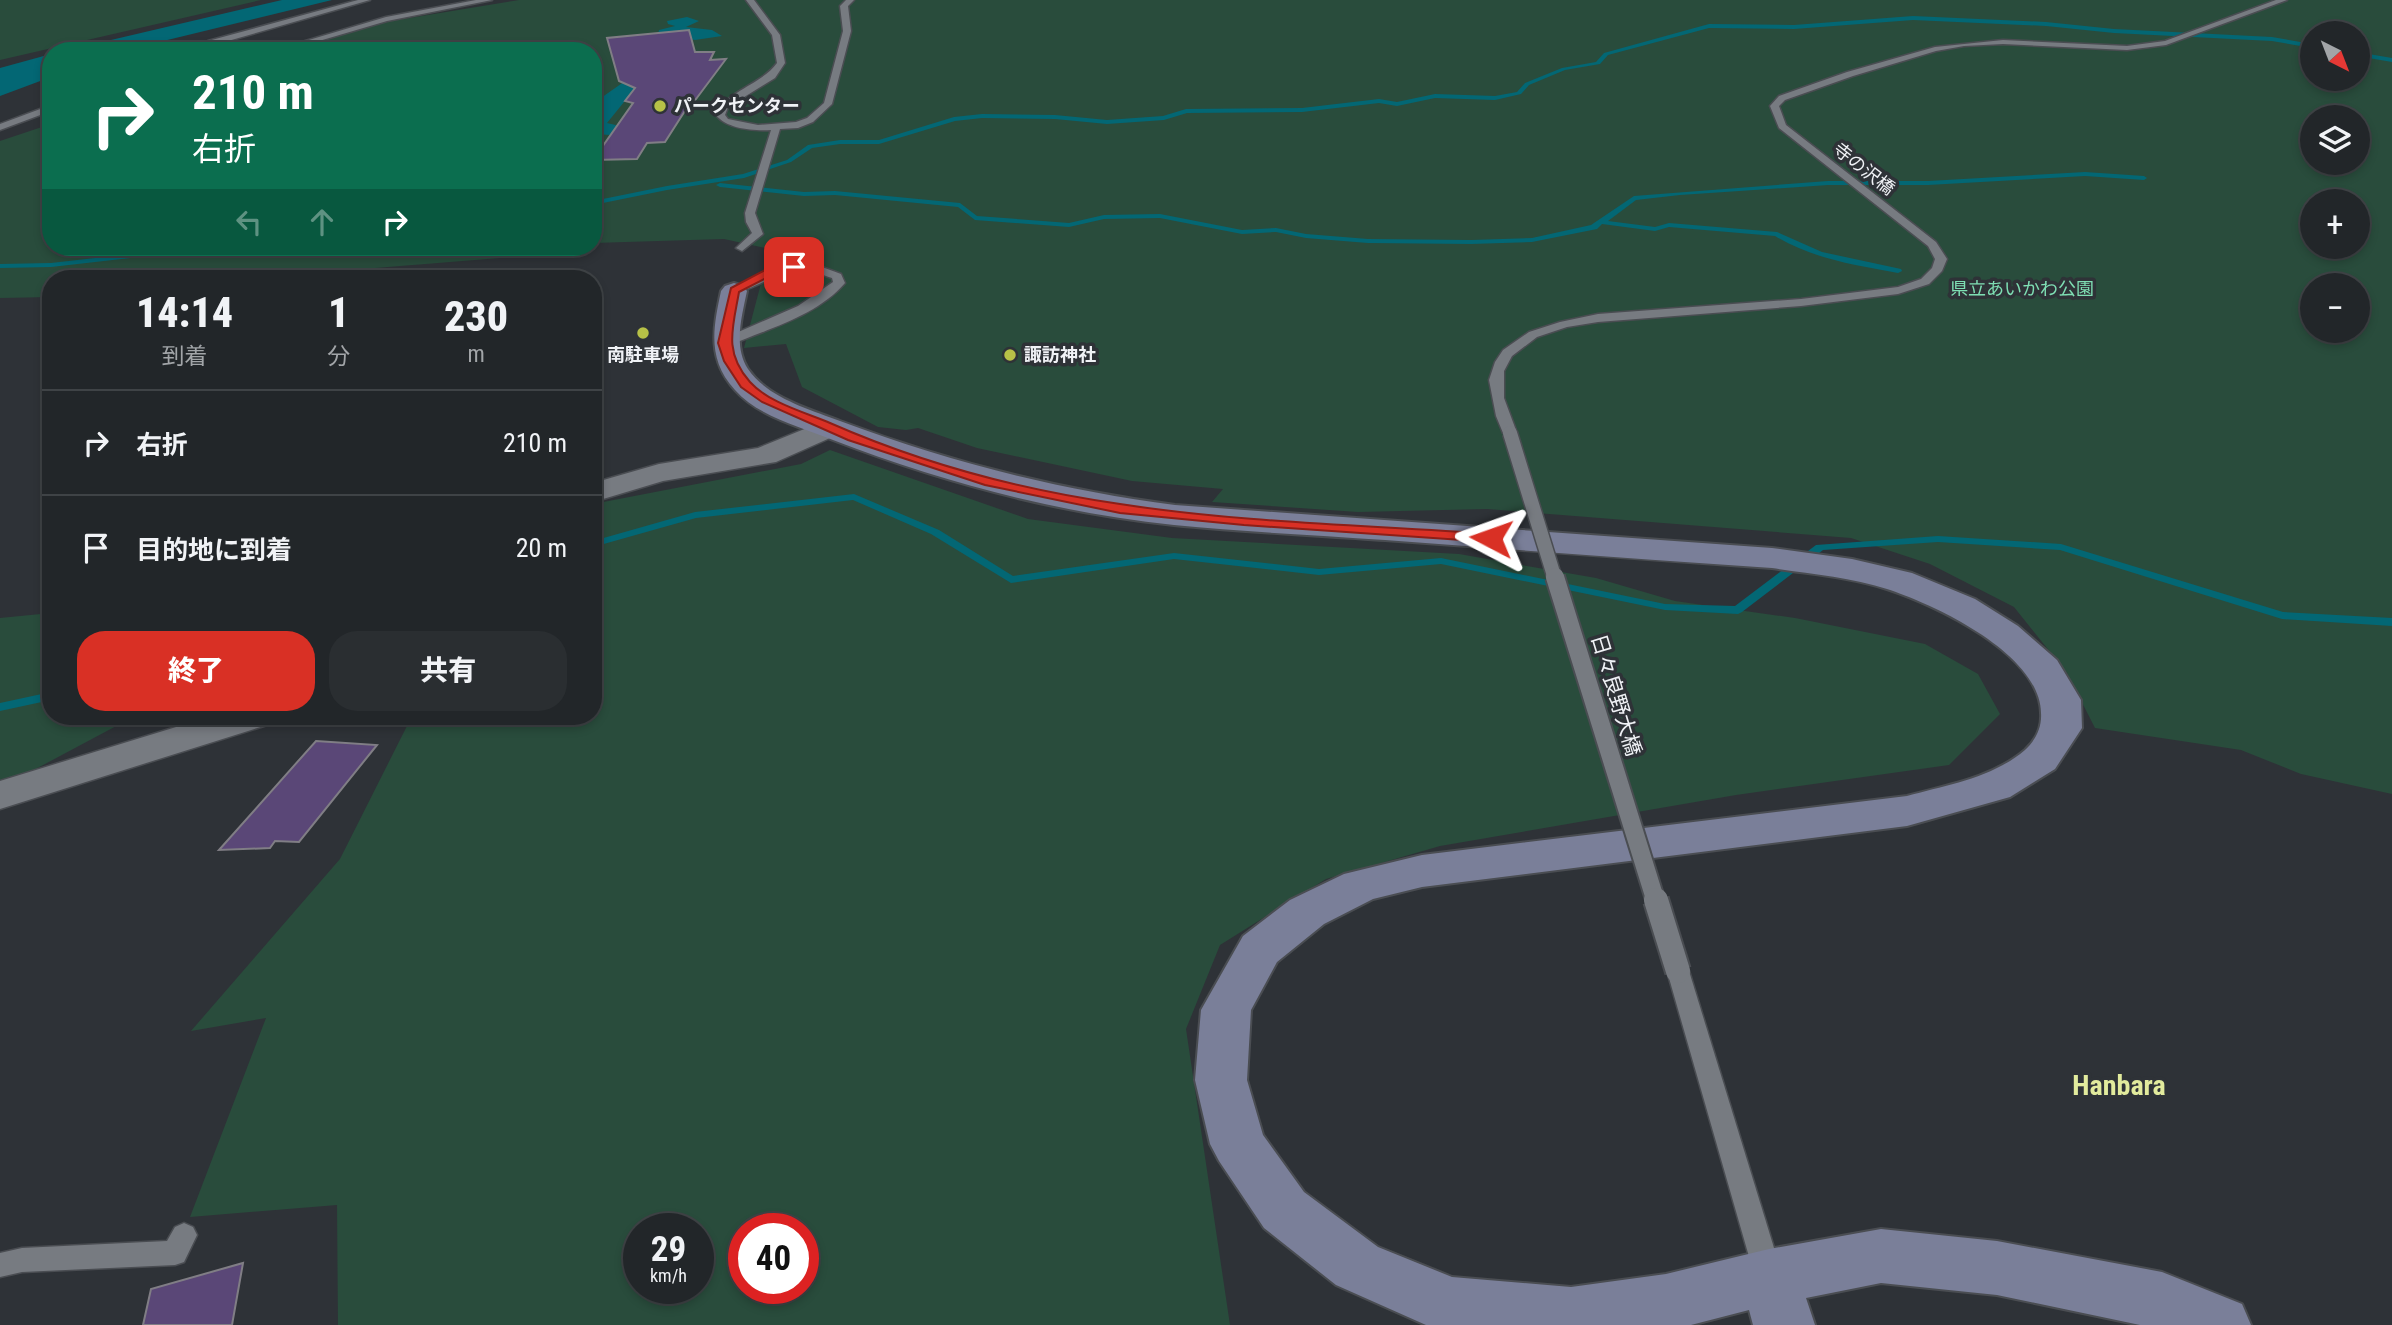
<!DOCTYPE html>
<html lang="ja">
<meta charset="utf-8">
<style>
body{margin:0;font-family:"Roboto Condensed","Noto Sans JP",sans-serif;background:#2a2e31;color:#f1f3f6;height:100vh;display:flex;flex-direction:column;font-size:26px;white-space:nowrap}
*{box-sizing:border-box;margin:0}
p{font-size:23px;color:#a2a5a8}
.icon{flex:none;width:38px;height:38px;fill:none;stroke:currentColor;stroke-width:2;stroke-linecap:round;stroke-linejoin:round}
.map{position:relative;flex:1;overflow:hidden}
.side{position:absolute;left:42px;top:270px;width:560px;height:455px;display:flex;flex-direction:column;background:#222629;border-radius:28px;box-shadow:0 4px 10px #0003,0 0 0 2px #3f4346}
.side>*{flex:none}
.top-card{position:absolute;left:42px;top:42px;width:560px;height:214px;border-radius:28px;box-shadow:0 4px 10px #0003,0 0 0 2px #3f4346;background:#0b6e4f;color:#fff;overflow:hidden}
.needle{width:46px;rotate:138deg}
.buttons{position:absolute;left:2300px;top:21px;display:grid;gap:14px}
.buttons a{display:grid;place-items:center;width:70px;height:70px;border-radius:50%;background:#222629;box-shadow:0 4px 10px #0003,0 0 0 2px #3f4346;font-size:35px}
.speed{position:absolute;left:623px;top:1213px;display:flex;gap:14px;font-size:35px;font-weight:700;text-align:center}
.speed>*{display:grid;place-content:center;width:91px;height:91px;border-radius:50%;background:#222629;box-shadow:0 4px 10px #0003,0 0 0 2px #3f4346;line-height:1}
.speed small{font-size:18px;font-weight:400}
.speed .limit{border:10px solid #d22;background:#fff;color:#111}
.pin{position:absolute;display:grid;place-items:center;width:60px;height:60px;color:#fff;margin:-30px;border-radius:14px;box-shadow:0 4px 10px #0006}
.me{position:absolute;width:77px;margin:-38px;rotate:274deg;stroke-linejoin:round;filter:drop-shadow(0 0 5px #0008)}
.turn{display:flex;align-items:center;gap:24px;height:147px;padding:0 35px;font-size:32px}
.turn .icon{width:91px;height:91px;stroke-width:2.5}
.turn b{display:block;font-size:49px;line-height:60px}
.lanes{display:flex;align-items:center;height:66px;padding:0 35px;background:#0003;justify-content:center;gap:35px;direction:ltr}
.lanes .off{opacity:.35}
.eta{display:flex;justify-content:space-evenly;align-items:center;height:119px;text-align:center}
.eta b{font-size:42px;font-weight:800;line-height:49px}
.primary-button{display:flex;gap:14px;margin-top:auto;padding:14px 35px}
.primary-button a{flex:1;height:80px;border-radius:28px;background:#d93025;color:#fff;font-size:28px;font-weight:800;line-height:80px;text-align:center}
.primary-button a+a{background:#2a2e31;color:#f1f3f6}
ul{padding:0;list-style:none}
li{display:flex;align-items:center;gap:21px;height:105px;padding:0 35px;border-top:2px solid #3f4346}
li div{flex:1}
li b{display:block;font-size:26px}
li em{font-style:normal}
.map>svg:first-child{display:block}
</style>
<div class="map">
<svg width="2392" height="1325" viewBox="0 0 2392 1325">
<rect width="100%" height="100%" fill="#2e3237"/>
<g fill="#294c3c" fill-rule="evenodd">
<path d="M0 0H261L0 60Z"/>
<path d="M519 0H2392V794L2301 774 2241 750 2095 728 2067 673 2014 607 1930 564 1851 538 1487 509 1358 512 1212 502 1223 489 1132 481 977 448 918 428 906 430 878 427 802 387 786 344 744 348 770 249 724 239 593 243V51H283L391 21ZM2312 33H2357V79H2312ZM2312 117H2357V163H2312ZM2312 201H2357V247H2312ZM2312 285H2357V331H2312Z"/>
<path d="M51 124V247H541L500 258 250 278H51V297L0 298V141Z"/>
<path d="M830 450 1028 519 1172 538 1459 554 1596 578 1675 601 1795 618 1925 644 1978 674 2000 714 1949 765 1736 795 1440 846 1326 879 1220 945 1186 1029 1230 1325H338L337 1205 190 1217 266 1018 191 1031 340 859 412 716H593V504L801 464ZM639 1228H698V1288H639ZM744 1228H803V1288H744Z"/>
<path d="M51 613V716H135L0 788V618Z"/>
</g>
<g fill="#036774">
<path d="M282 0H332L122 51H64Z"/>
<path d="M687 17 699 21 686 27 712 30 722 36 695 40 658 34 659 30 675 26 668 24 667 21Z"/>
<path d="M51 54V77L0 96V68Z"/>
<path d="M628 79 637 86 607 123 620 126 611 135 593 134V101L598 100Z"/>
</g>
<g fill="none" stroke-linecap="round" stroke-linejoin="round">
<g fill="#036774" fill-rule="evenodd">
<path d="M1913 16 2046 22 2114 29 2272 37 2312 44V48L2272 41 2114 33 2046 26 1913 20 1794 29 1709 28 1608 55 1600 64 1565 70 1529 85 1521 94 1495 100 1435 98 1397 106 1379 103 1302 112 1187 113 1164 120 1107 124 1055 119 982 118 955 121 879 144H840L812 148 791 162 744 178 667 190 593 205V201L667 186 743 174 787 160 808 145 840 140H879L954 117 982 114 1055 115 1107 120 1163 116 1186 109 1302 108 1379 99 1397 102 1435 94 1495 96 1517 92 1525 83 1562 68 1596 62 1604 53 1709 24 1794 25Z"/>
<path d="M2357 52 2392 58V62L2357 56Z"/>
<path d="M2085 172 2144 176 2147 178 2144 180 2085 176 1928 185H1828L1680 195 1636 200 1608 221 1655 227 1669 223 1777 232 1822 252 1901 269 1902 271 1898 273C1855 265 1813 259 1775 236L1669 227 1655 231 1602 224 1597 229 1532 242 1471 244 1368 243 1306 238 1276 232 1242 234 1160 218 1104 219 1069 227 975 220 958 207 835 195 804 196 720 187 716 185 720 183 804 192 835 191 960 203 977 216 1069 223 1104 215 1160 214 1242 230 1276 228 1306 234 1368 239 1471 240 1532 238 1591 225 1634 196 1828 181H1928Z"/>
<path d="M192 247H214L210 249 51 267 0 268V264L51 263Z"/>
<path d="M854 494 939 530 1013 576 1174 553 1319 569 1441 558 1665 604 1735 606 1816 545 1938 536 2061 544 2283 612 2392 618V626L2282 619 2060 550 1938 542 1823 550 1742 612 1738 614 1665 610 1441 564 1319 575 1174 559 1011 583 931 534 853 500 696 518 593 547V541L695 512Z"/>
<path d="M51 692V700L0 711V703Z"/>
</g>
</g>
<g fill="#5a4777" stroke="#807e85" stroke-width="2">
<path d="M689 30 695 52H714L710 60 726 59 693 103H690L665 142 647 143 637 159 593 160 633 103 625 101 635 88 619 81 607 38Z"/>
<path d="M316 741 377 745 299 842 275 841 270 848 219 850Z"/>
<path d="M243 1263 232 1325H143L151 1289Z"/>
</g>
<g fill="none" stroke-linecap="round" stroke-linejoin="round">
<defs>
<g id="lane">
<path d="M358 0H370L214 45 202 51H191L208 41Z"/>
<path d="M476 0H492L387 21 285 51H272L386 17Z"/>
<path d="M746 0H754L780 35 785 63 775 78 728 107 725 115 728 119 758 125 796 122 807 118 824 103 843 31 840 6 846 0H854L848 6 851 31 832 104 813 122 798 128 780 129 755 213 763 234 742 251 736 248 752 233 746 222 745 213 771 130C753 131 727 129 716 115 727 90 761 85 777 63L772 35Z"/>
<path d="M2276 0H2287L2166 45 2127 50 2003 44 1964 46 1936 51 1853 76 1785 100 1779 106 1786 125 1936 242 1947 259 1942 271 1929 284 1898 294 1801 306 1598 322 1567 327 1537 337 1512 356 1504 371V398L1517 433 1510 437 1503 433 1496 416 1489 380 1495 362 1503 350 1529 332 1560 322 1598 314 1801 299 1898 287 1921 279 1932 268 1935 259 1928 246 1779 128 1770 106 1779 96 1847 72 1935 47 2003 40 2127 46 2165 41Z"/>
<path d="M51 105V111L0 130V124Z"/>
<path d="M796 264 822 267 841 274 845 283C817 316 767 329 728 346H720V340L798 306 833 282 832 278C818 273 804 269 789 272 773 275 738 298 728 291L768 270Z"/>
<path d="M1678 962 1686 965 1689 971 1782 1274 1778 1283 1768 1287 1758 1283 1754 1274 1667 971 1670 965Z"/>
<path d="M184 1223 193 1227 197 1235 184 1262 175 1265 22 1272 0 1277V1253L22 1248 167 1241 175 1227Z"/>
</g>
<g id="street">
<path d="M829 419 839 422 844 428 839 434 776 462 663 481 593 502V483L659 464 758 448Z"/>
<path d="M212 716H272L267 725 0 809V781Z"/>
</g>
<path id="secondary" d="M734 283 743 286 747 291C742 316 733 346 748 369 768 398 809 409 840 421 949 462 1059 490 1175 505L1772 548 1852 559 1912 573 1975 599 2018 626 2057 660 2081 700 2082 728 2055 769 2010 797 1907 826 1422 887 1373 899 1324 924 1277 962 1251 1010 1247 1080 1263 1135 1304 1192 1378 1247 1452 1277 1571 1287 1666 1274 1769 1249 1881 1229 1997 1241 2162 1272 2242 1304 2251 1325H2140L1997 1295 1881 1283 1806 1298 1815 1325H1753L1749 1310 1691 1325H1426L1336 1285 1264 1228 1219 1161 1210 1144 1195 1080 1201 1010 1243 936 1290 900 1344 874 1422 855 1907 796C1947 785 1992 778 2025 750 2036 740 2042 727 2041 713 2040 654 1936 605 1887 589 1851 577 1810 574 1772 568 1643 559 1514 550 1385 540 1315 535 1244 532 1174 525 1058 513 942 482 833 440 801 427 759 417 735 390 707 359 713 329 721 291L725 286Z"/>
</defs>
<use href="#lane" stroke="#4a4d52" stroke-width="3"/>
<use href="#street" stroke="#4a4d52" stroke-width="3"/>
<use href="#secondary" stroke="#4a4d52" stroke-width="4"/>
<use href="#lane" fill="#777b81" fill-rule="evenodd"/>
<use href="#street" fill="#777b81" fill-rule="evenodd"/>
<use href="#secondary" fill="#7a7f99" fill-rule="evenodd"/>
<defs>
<path id="lane-bridge-far2" d="M1510 433 1555 579"/>
<path id="lane-bridge-far1" d="M1555 577 1656 902"/>
<path id="lane-bridge" d="M1656 900 1678 971"/>
</defs>
<use href="#lane-bridge-far2" stroke="#4a4d52" stroke-width="17" stroke-linecap="butt"/>
<use href="#lane-bridge-far1" stroke="#4a4d52" stroke-width="22" stroke-linecap="butt"/>
<use href="#lane-bridge" stroke="#4a4d52" stroke-width="28" stroke-linecap="butt"/>
<use href="#lane-bridge-far2" stroke="#777b81" stroke-width="14"/>
<use href="#lane-bridge-far1" stroke="#777b81" stroke-width="18"/>
<use href="#lane-bridge" stroke="#777b81" stroke-width="24"/>
</g>
<path fill="#d93025" stroke="#8d1f18" stroke-width="2" d="M794 263 798 264V269L774 274 739 292C733 327 723 352 750 382 769 403 804 412 830 423 921 463 1022 490 1120 504 1242 523 1368 525 1491 534L1498 538 1491 542 1244 525 1120 513 985 485 848 440 762 402 741 387 724 361 718 343 731 288 767 269Z"/>
<g fill="#b7c147" stroke="#2e3237" stroke-width="2.5">
<circle cx="660" cy="106" r="7"/>
<circle cx="643" cy="333" r="7"/>
<circle cx="1010" cy="355" r="7"/>
</g>
<g text-anchor="middle" stroke-width="7" stroke-linejoin="round" paint-order="stroke">
<g font-size="18" font-weight="bold" fill="#f0f2f6" stroke="#2e3237" text-anchor="start">
<text x="674" y="112">パークセンター</text>
<text x="643" y="361" text-anchor="middle">南駐車場</text>
<text x="1024" y="361">諏訪神社</text>
</g>
<g font-size="18" fill="#f0f2f6" stroke="#2e3237">
<text transform="translate(1864 169) rotate(38)" y="6">寺の沢橋</text>
</g>
<g font-size="18" fill="#7edeb3" stroke="#2e3237">
<text x="2022" y="295">県立あいかわ公園</text>
</g>
<g font-size="21" fill="#f0f2f6" stroke="#2e3237">
<text transform="translate(1616 695) rotate(73)" y="7">日々良野大橋</text>
</g>
<g font-size="28" font-weight="bold" fill="#e2eb9d" stroke="#2e3237">
<text x="2119" y="1095">Hanbara</text>
</g>
</g>
</svg>
<div class="buttons">
<a><svg class="needle" viewBox="-14 -14 28 28"><path d="M0-13l5 13h-10z" fill="#e53935"/><path d="M0 13l5-13h-10z" fill="#a2a5a8"/></svg></a>
<a><svg class="icon" aria-label="layers" viewBox="0 0 24 24"><path d="M12 4l9 5-9 5-9-5zM3 14l9 5 9-5"/></svg></a>
<a>+</a>
<a>−</a>
</div>
<div class="speed"><div>29<small>km/h</small></div><div class="limit">40</div></div>
<div class="pin" style="left:794px;top:267px;background:#d93025"><svg class="icon" aria-label="arrive" viewBox="0 0 24 24"><path d="M6 21V4h12l-3 4 3 4H6"/></svg></div>
<svg class="me" style="left:1491px;top:538px" viewBox="-20 -20 40 40"><path d="M0-17L14 15 0 8-14 15z" fill="#d93025" stroke="#fff" stroke-width="4"/></svg>
<div class="top-card">
<div class="turn"><svg class="icon" aria-label="right" viewBox="0 0 24 24"><path d="M7 20v-9h11M14 6l5 5-5 5"/></svg><div><b>210 m</b>右折</div></div>
<div class="lanes"><svg class="icon off" aria-label="left" viewBox="0 0 24 24"><path d="M17 20v-9H6M10 6l-5 5 5 5"/></svg><svg class="icon off" aria-label="ahead" viewBox="0 0 24 24"><path d="M12 20V5M6 11l6-6 6 6"/></svg><svg class="icon" aria-label="right" viewBox="0 0 24 24"><path d="M7 20v-9h11M14 6l5 5-5 5"/></svg></div>
</div>
<section class="side">
<div class="eta">
<div><b>14:14</b><p>到着</p></div>
<div><b>1</b><p>分</p></div>
<div><b>230</b><p>m</p></div>
</div>
<ul>
<li><svg class="icon" aria-label="right" viewBox="0 0 24 24"><path d="M7 20v-9h11M14 6l5 5-5 5"/></svg><div><b>右折</b></div><em>210 m</em></li>
<li><svg class="icon" aria-label="arrive" viewBox="0 0 24 24"><path d="M6 21V4h12l-3 4 3 4H6"/></svg><div><b>目的地に到着</b></div><em>20 m</em></li>
</ul>
<div class="primary-button"><a>終了</a><a>共有</a></div>
</section>
</div>
